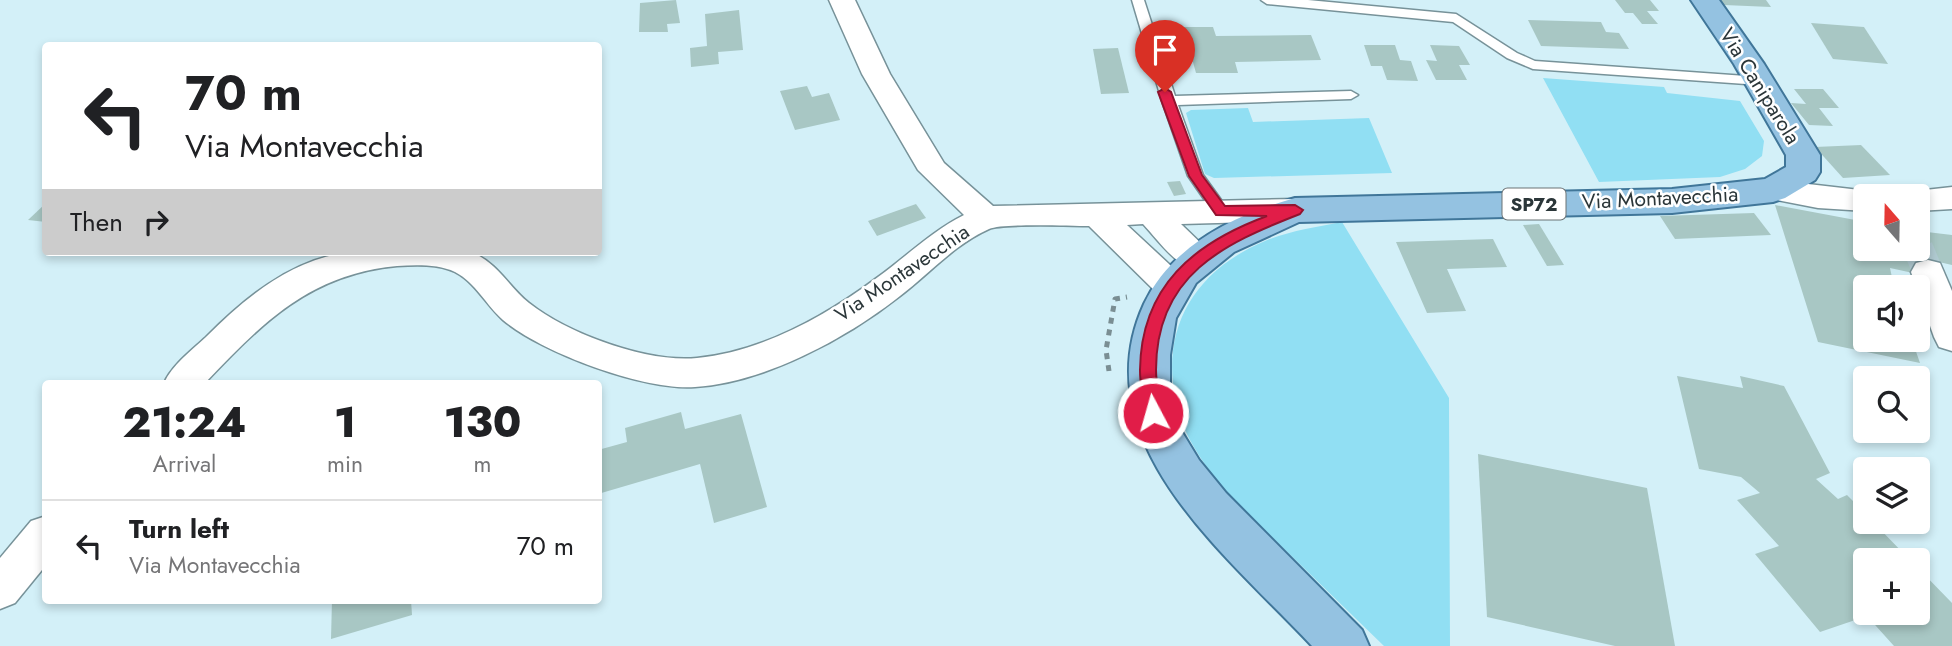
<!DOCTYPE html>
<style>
body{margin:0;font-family:Jost,sans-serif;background:#f2f2f2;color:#202124;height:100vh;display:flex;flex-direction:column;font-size:26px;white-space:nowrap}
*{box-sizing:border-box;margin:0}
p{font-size:23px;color:#757577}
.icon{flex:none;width:38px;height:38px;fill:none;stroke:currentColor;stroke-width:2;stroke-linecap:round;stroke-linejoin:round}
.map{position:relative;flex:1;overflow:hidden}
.details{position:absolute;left:42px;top:380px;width:560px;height:224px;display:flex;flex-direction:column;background:#fff;border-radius:7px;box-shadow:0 4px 10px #0003}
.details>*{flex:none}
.hud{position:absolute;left:42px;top:42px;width:560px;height:214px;border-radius:7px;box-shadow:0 4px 10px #0003;background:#fff;color:#202124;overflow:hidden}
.needle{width:46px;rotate:340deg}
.buttons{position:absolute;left:1853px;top:184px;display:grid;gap:14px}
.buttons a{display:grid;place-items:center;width:77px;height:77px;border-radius:7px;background:#fff;box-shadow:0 4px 10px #0003;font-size:35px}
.pin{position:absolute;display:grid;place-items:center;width:60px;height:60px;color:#fff;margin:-72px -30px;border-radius:50% 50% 50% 0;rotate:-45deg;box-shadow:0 0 7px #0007}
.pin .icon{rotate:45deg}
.me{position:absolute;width:77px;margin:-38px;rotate:354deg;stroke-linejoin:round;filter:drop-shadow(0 0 5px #0008)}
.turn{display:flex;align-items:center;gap:24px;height:147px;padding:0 28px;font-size:32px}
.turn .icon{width:91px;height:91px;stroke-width:2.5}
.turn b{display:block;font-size:49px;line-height:60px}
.then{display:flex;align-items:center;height:66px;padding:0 28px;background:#0003;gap:14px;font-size:26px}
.eta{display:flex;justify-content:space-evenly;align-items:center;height:119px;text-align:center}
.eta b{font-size:42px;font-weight:800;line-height:49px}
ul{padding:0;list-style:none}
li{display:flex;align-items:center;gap:21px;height:91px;padding:0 28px;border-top:2px solid #e0e0e0}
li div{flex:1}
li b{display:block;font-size:26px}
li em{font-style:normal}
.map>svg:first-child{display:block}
</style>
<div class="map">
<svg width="1952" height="646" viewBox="0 0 1952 646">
<rect width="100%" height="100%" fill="#d3f0f8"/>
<g fill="#91dff3">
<path d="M1543 78 1664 87 1667 93 1740 101 1764 141 1762 156 1745 169 1720 177 1599 182Z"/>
<path d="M1248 108 1253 122 1369 118 1392 173 1214 178 1205 174 1186 113 1191 110Z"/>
<path d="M1342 222 1449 398 1450 646H1384C1348 611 1313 577 1277 542 1260 525 1240 509 1224 490 1211 473 1195 452 1186 432 1152 350 1181 276 1265 241 1289 231 1316 227 1342 222Z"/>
</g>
<g fill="#a8c7c4">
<path d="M676 0 680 23 667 24 668 32H639L640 3Z"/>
<path d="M1615 0H1650L1659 11H1647L1658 24H1642L1633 13H1625Z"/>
<path d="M1721 0H1766L1771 7 1724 5Z"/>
<path d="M739 10 743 50 718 52 719 64 691 67 690 48 707 46 705 14Z"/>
<path d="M1528 20 1601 22 1606 32 1619 33 1629 49 1541 46Z"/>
<path d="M1811 23 1864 27 1888 64 1833 59Z"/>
<path d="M1170 27H1213L1216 36 1311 35 1321 60 1235 62 1238 73H1196L1191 55H1178Z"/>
<path d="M1364 45H1395L1400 60 1411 61 1418 81 1387 80 1382 66H1371Z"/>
<path d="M1430 45 1459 46 1470 65H1459L1467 80H1436L1426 60 1437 61Z"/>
<path d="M1118 48 1129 93 1101 94 1093 49Z"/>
<path d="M807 86 812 97 829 93 840 120 795 130 780 91Z"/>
<path d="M1794 89H1823L1839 108H1819L1833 126 1809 125 1791 103 1806 104Z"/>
<path d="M1861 145 1890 175 1843 178 1815 147Z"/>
<path d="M1180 181 1186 194 1174 196 1167 182Z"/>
<path d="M46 203V222L28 220Z"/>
<path d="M916 204 926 218 877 236 868 221Z"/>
<path d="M1775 205 1866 222V248H1918V238L1929 240 1927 232 1952 235V265L1939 262 1946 276 1911 268 1913 273 1890 268 1894 287H1866V340H1912L1920 363 1818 342Z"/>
<path d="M1754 213 1771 235 1675 239 1660 216Z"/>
<path d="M1539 224 1564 265 1547 266 1523 225Z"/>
<path d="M1493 239 1507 267 1447 269 1466 311 1427 313 1396 242Z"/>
<path d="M1677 376 1743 388 1740 376 1784 386 1830 473 1816 479 1838 499 1847 495 1866 514V522H1873L1910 560H1866V612H1918V568L1952 603V646H1894L1867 616 1820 632 1755 554 1779 546 1737 500 1760 493 1741 477 1699 469Z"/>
<path d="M681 412 685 429 741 414 767 507 714 523 700 464 598 494V450L627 442 625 428Z"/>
<path d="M1478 454 1647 488 1675 646H1615L1487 617Z"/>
<path d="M332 600H411L412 615 331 639Z"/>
</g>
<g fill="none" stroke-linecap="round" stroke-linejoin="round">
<path stroke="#b1cbd2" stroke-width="30" stroke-dasharray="30 15" stroke-linecap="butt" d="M1918 248 1928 272"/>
<defs>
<g id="service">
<path d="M1132 0H1144L1175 96 1351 91 1358 95 1351 99 1178 105 1203 175 1229 211 1227 215H1215L1188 176 1162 101Z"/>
<path d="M1261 0H1308L1456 14 1517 53 1535 61 1760 77 1767 81 1760 85 1533 69 1507 58 1453 22 1267 4Z"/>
</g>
<g id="minor">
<path d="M829 0H855L890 74 944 163 993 206 1295 199 1306 202 1311 210 1306 218 1295 221 1181 224 1210 252 1215 260 1210 268C1182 277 1161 243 1143 224L1127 225 1184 278 1189 287 1184 296 1172 299 1160 296 1089 226C1069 226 1003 223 989 229 955 244 929 274 900 296 847 338 764 383 695 387 645 391 542 353 503 320 486 305 476 283 455 272 438 264 416 265 397 266 310 274 262 323 205 383H164C172 365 191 351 206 337 244 299 288 262 343 253 366 248 393 252 417 252 434 252 459 248 475 254 498 264 510 288 529 303 568 334 648 363 697 358 762 352 827 315 878 277 907 256 932 231 964 215L918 170 862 74Z"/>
<path d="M1773 180 1877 192 1879 196H1866V211L1818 208 1762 197 1757 190 1762 183Z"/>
<path d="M1952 187V209L1918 211V196H1905L1907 192Z"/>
<path d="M1928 260 1940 263 1952 291V351L1939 347 1934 337 1911 272 1916 263Z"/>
<path d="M46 516V565L15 603 0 609V558L31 521Z"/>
</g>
<path id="primary" d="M1691 0H1719L1764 64 1820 155V172L1815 180 1785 198 1773 202 1672 213 1299 222 1234 252 1196 283 1176 318 1170 355V398L1182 432 1199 460 1226 493 1362 630 1369 646H1312C1229 557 1081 442 1144 304 1172 245 1234 215 1295 198L1672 189 1765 179 1786 167V155L1734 64Z"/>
</defs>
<use href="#service" stroke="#779299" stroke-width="3"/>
<use href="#minor" stroke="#779299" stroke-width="3"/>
<use href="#primary" stroke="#407699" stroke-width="4"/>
<path stroke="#7a8e93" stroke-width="5" stroke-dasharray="6 6" stroke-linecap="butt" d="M1109 371 1106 350 1115 299 1127 297"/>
<use href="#service" fill="#fff" fill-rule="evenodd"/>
<use href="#minor" fill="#fff" fill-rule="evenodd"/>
<use href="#primary" fill="#94c2e1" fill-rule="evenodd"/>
</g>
<path fill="#e11d48" stroke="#92132f" stroke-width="2" d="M1165 88 1171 92 1202 175 1225 206 1295 205 1303 210 1300 214C1223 244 1156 275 1156 370 1156 384 1160 399 1161 413L1159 418H1147L1144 413C1143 399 1140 384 1140 370 1141 286 1194 243 1267 216L1216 215 1189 176 1158 92Z"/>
<g text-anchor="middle" stroke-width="5" stroke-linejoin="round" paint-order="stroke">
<rect fill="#fff" stroke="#6b7274" stroke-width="2" x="1502.5" y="188.5" width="63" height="31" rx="5"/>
<g font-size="19" font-weight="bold" fill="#2b3639">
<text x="1534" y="211">SP72</text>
</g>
<g font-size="21" fill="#2b3639" stroke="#fff">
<text transform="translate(1760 86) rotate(58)" y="7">Via Caniparola</text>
<text transform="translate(1660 198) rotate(-3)" y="7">Via Montavecchia</text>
<text transform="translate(902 273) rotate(-34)" y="7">Via Montavecchia</text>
</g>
</g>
</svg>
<div class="buttons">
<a><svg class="needle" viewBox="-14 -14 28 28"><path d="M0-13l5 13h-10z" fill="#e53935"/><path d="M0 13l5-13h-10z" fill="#757577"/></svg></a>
<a><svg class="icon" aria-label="sound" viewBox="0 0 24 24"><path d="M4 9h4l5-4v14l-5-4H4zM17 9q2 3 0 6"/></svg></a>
<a><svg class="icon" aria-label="search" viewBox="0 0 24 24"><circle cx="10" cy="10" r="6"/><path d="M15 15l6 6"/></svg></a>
<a><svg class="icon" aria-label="layers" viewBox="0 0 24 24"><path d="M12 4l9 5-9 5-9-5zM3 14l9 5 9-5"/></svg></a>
<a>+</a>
</div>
<div class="pin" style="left:1165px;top:92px;background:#d93025"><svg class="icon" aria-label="arrive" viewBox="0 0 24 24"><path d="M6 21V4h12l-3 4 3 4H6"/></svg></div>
<svg class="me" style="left:1153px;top:413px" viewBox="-20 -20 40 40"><circle r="17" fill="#e11d48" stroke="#fff" stroke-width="3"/><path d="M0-11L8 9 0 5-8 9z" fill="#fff"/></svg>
<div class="hud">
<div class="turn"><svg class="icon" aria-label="left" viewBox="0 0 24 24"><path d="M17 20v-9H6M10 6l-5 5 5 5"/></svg><div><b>70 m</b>Via Montavecchia</div></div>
<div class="then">Then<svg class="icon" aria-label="right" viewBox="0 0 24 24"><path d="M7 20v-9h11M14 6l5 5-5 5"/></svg></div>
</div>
<section class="details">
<div class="eta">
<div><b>21:24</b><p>Arrival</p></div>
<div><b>1</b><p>min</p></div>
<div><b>130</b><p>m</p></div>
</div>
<ul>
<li><svg class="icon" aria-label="left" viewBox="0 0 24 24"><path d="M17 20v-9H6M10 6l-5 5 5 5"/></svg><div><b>Turn left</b><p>Via Montavecchia</p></div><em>70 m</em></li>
</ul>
</section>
</div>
